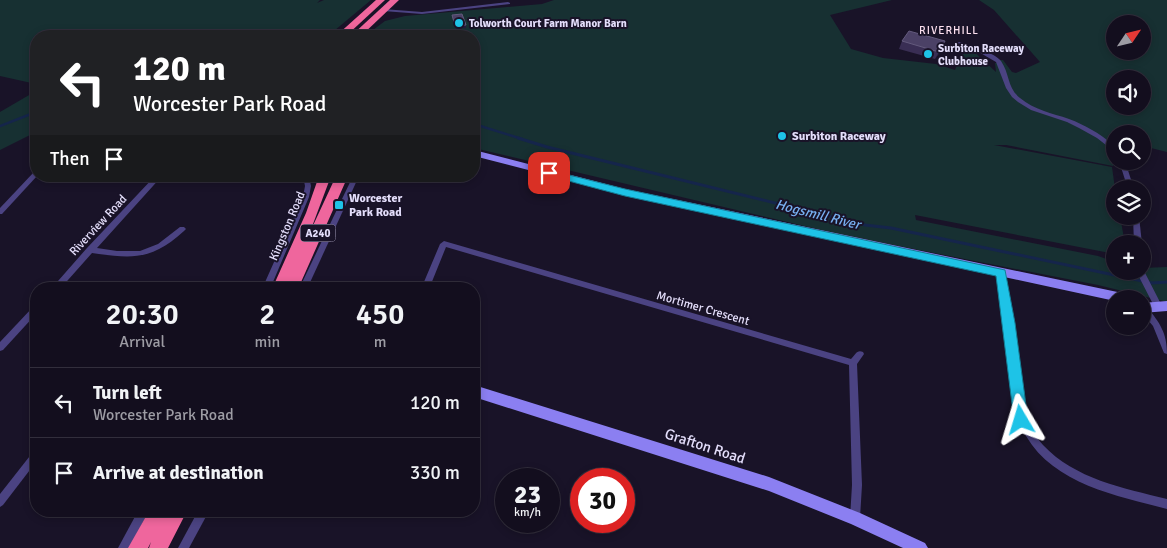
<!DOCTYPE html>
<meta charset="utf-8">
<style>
body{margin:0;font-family:Signika,sans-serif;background:#201c2b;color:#f1f3f6;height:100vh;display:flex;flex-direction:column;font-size:19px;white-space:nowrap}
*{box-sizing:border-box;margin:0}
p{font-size:16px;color:#9d9ca4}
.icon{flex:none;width:28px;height:28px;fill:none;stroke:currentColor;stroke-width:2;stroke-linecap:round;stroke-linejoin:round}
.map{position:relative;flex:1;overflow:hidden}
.details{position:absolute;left:30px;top:282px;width:450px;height:235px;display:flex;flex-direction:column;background:#130e1e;border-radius:20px;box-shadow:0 2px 8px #0003,0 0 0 1px #322e3c}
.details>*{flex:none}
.guide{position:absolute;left:30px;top:30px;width:450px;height:152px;border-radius:20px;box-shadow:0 2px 8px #0003,0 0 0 1px #322e3c;background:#202124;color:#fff;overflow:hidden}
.needle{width:32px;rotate:55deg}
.controls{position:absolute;left:1106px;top:15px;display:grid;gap:10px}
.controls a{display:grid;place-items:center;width:45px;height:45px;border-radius:50%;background:#130e1e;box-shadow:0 2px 8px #0003,0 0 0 1px #322e3c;font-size:25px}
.speed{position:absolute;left:495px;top:468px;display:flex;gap:10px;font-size:25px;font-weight:700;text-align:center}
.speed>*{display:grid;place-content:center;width:65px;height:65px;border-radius:50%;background:#130e1e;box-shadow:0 2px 8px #0003,0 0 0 1px #322e3c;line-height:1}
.speed small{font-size:12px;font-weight:400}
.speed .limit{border:8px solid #d22;background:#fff;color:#111}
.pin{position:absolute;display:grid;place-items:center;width:42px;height:42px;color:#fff;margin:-21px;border-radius:10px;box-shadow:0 2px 8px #0006}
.me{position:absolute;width:55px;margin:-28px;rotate:353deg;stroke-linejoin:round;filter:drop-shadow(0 0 4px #0008)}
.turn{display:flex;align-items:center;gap:18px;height:105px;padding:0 20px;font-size:22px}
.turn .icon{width:65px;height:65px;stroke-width:2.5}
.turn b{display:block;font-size:35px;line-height:42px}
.then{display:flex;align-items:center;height:48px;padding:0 20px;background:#0003;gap:10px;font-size:19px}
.eta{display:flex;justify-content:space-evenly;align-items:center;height:85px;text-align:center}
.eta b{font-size:30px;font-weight:600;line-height:35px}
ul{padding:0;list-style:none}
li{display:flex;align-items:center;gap:15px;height:70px;padding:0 20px;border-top:1px solid #322e3c}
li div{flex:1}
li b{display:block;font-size:19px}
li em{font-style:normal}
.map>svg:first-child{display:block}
</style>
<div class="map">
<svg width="1167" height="548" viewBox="0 0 1167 548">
<rect width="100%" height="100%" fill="#191328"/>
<g fill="#173032" fill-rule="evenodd">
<path d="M0 0H320L317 3 324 0H371L328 36H36V84L0 76Z"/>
<path d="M554 0H892L830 15 851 49 883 58 936 64 955 70 963 48H970L996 72 995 63H1001L1000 60H1003L1012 72 1016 73 1040 62 994 10 979 0H1167V152L1143 146 1142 134H1115L1116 161 1113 166 1006 145H994L1112 167 1115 189V216H1120L1125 244H1115V254L915 215 916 220 1098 256 1115 262V271H1142L1143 268 1167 267V302L1098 285 842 235 474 148V36H365L385 21 405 16 542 4ZM1115 24H1142V51H1115ZM1115 79H1142V106H1115Z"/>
<path d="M36 91V132L0 150V112Z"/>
</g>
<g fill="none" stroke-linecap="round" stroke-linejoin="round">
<g stroke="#15254b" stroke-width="2.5">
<path d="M324 36 328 32"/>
<path d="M474 124 522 139"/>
<path d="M0 126 36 112"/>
</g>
<path stroke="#15254b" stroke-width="3" d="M518 138 547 147 865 225 891 228 1152 283 1167 282"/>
<g fill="#4b4382" fill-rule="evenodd">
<path d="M508 2 510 3V4L422 14 383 11 381 10 383 9 422 12Z"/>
<path d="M956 42H960C970 45 995 53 1001 61 1010 74 1007 88 1020 98 1034 110 1052 113 1069 119 1085 125 1099 133 1112 144L1115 147V152L1097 138 1079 128 1067 122 1031 110 1018 102 1012 97 1006 88 996 62 977 51 956 44Z"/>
<path d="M1119 161H1125L1134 189H1128Z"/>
<path d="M36 171 37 176 2 214H0V208L34 172Z"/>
<path d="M155 176H162L97 248 117 251H140L158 244 180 227H184L186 229 184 231C152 260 134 259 92 253L60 289H51L87 248Z"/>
<path d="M303 176H309L311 186 309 197 270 289H262L303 197 305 186Z"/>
<path d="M353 176H359L307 289H299Z"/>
<path d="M1133 216H1139L1142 244H1134Z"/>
<path d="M444 241 851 359C855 355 857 349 863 352L864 354 857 364 862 485 860 518 859 522 855 523 851 522 850 518 852 485 849 365 446 247 429 289H421L440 244Z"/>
<path d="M1143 269 1162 306 1161 308H1155L1136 271H1142Z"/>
<path d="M1001 270 1005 273C1010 307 1015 341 1020 375 1021 386 1022 411 1026 420 1030 429 1037 438 1043 445 1075 479 1123 488 1167 499V509C1117 496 1054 484 1026 436 1023 431 1018 425 1016 420 1013 407 1012 385 1011 371 1007 338 1002 306 997 273Z"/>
<path d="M36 306V314L3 350 0 351V342L33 307Z"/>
<path d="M1142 306 1147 307C1160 323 1167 333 1167 354L1164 353 1153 326 1142 313Z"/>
<path d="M36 451V462L3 505 0 507V494L33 452Z"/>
<path d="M138 511H149L129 548H118Z"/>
<path d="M198 511H209L189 548H178Z"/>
</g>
<g fill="#8b7ff1" fill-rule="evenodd">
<path d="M474 150 625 189 1127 294 1131 296 1133 299H1115V301L625 195 474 156Z"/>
<path d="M1167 301V311L1142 313V303Z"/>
<path d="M474 385 769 477 860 513 925 543 928 548H903L851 524 769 491 474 397Z"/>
</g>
<g fill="#ef669d" fill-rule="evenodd">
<path d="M376 0H385L346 36H336Z"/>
<path d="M390 0H399L361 36H351Z"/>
<path d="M319 176H331L310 232 336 176H348L298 289H272L306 213Z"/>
<path d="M149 511H187L168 548H149L151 542 148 548H128Z"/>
</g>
</g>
<path fill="#392e54" d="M902 41 942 49 935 59 899 49Z"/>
<g fill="#241b3b">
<path d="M466 25V28L456 29 455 26Z"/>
<path d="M945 41 942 49 935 59 939 52Z"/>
</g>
<g fill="#4b4166" stroke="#635a7d">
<path d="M462 14 466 25 455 26 452 15Z"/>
<path d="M909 31 945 41 939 52 902 41Z"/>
</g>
<path fill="#1ec3e7" stroke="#147f96" d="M549 170 625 189 1005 270 1015 323 1028 420 1026 425 1021 427 1016 425 1014 420 996 276 625 196 546 175V171Z"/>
<g fill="#1ec3e7" stroke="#191328" stroke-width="2">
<circle cx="459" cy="23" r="5"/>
<circle cx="928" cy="54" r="5"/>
<circle cx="782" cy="136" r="5"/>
<rect x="334" y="200" width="10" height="10" rx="2.5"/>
</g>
<g text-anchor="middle" stroke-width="4" stroke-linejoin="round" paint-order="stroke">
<g font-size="11" font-weight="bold" fill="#e4defb" stroke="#191328" text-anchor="start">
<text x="469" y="27">Tolworth Court Farm Manor Barn</text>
<text x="938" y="52">Surbiton Raceway<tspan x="938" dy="13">Clubhouse</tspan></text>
</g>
<g font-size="11" letter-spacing="1" fill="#fce0ef" stroke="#191328">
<text x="949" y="34">RIVERHILL</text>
</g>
<rect fill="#191328" stroke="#a7a1bc" stroke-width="1" x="300.5" y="224.5" width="35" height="17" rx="4"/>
<g font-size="11" font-weight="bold" fill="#e4defb">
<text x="318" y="237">A240</text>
</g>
<g font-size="12" font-weight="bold" fill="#e4defb" stroke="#191328" text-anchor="start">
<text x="792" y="140">Surbiton Raceway</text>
<text x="349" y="202">Worcester<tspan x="349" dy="14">Park Road</tspan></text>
</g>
<g font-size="12" fill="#e4defb" stroke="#191328">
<text transform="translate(98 225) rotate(-47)" y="4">Riverview Road</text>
<text transform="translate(287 226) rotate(-67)" y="4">Kingston Road</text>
<text transform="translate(703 308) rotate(16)" y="4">Mortimer Crescent</text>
</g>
<g font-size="14" font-style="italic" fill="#77aff1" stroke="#191328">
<text transform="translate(818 214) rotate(14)" y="5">Hogsmill River</text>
</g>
<g font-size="15" fill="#e4defb" stroke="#191328">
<text transform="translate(705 446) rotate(18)" y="5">Grafton Road</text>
</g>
</g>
</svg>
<div class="controls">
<a><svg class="needle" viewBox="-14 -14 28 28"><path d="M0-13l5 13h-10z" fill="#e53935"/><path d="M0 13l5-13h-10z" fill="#9d9ca4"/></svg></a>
<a><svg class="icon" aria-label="sound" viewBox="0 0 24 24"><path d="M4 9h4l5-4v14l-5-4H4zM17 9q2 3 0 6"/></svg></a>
<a><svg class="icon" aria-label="search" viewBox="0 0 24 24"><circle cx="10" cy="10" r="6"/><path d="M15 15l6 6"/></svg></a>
<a><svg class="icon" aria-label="layers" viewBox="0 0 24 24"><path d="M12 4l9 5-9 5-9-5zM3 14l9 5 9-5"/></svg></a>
<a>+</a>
<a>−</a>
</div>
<div class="speed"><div>23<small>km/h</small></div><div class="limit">30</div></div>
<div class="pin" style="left:549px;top:173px;background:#d93025"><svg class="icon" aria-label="arrive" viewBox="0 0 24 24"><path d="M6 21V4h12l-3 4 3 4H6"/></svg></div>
<svg class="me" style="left:1021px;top:420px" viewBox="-20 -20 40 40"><path d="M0-17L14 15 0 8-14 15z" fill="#1ec3e7" stroke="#fff" stroke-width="4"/></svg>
<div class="guide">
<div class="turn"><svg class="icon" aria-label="left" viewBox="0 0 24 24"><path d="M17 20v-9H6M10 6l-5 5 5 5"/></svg><div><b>120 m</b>Worcester Park Road</div></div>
<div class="then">Then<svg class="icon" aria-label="arrive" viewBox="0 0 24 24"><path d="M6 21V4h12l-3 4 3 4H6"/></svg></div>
</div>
<section class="details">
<div class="eta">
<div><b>20:30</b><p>Arrival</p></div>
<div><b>2</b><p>min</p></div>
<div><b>450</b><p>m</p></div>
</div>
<ul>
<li><svg class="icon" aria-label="left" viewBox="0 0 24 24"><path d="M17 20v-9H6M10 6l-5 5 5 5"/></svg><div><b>Turn left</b><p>Worcester Park Road</p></div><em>120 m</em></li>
<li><svg class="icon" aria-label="arrive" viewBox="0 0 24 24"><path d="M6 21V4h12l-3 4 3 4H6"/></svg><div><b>Arrive at destination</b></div><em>330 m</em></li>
</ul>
</section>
</div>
